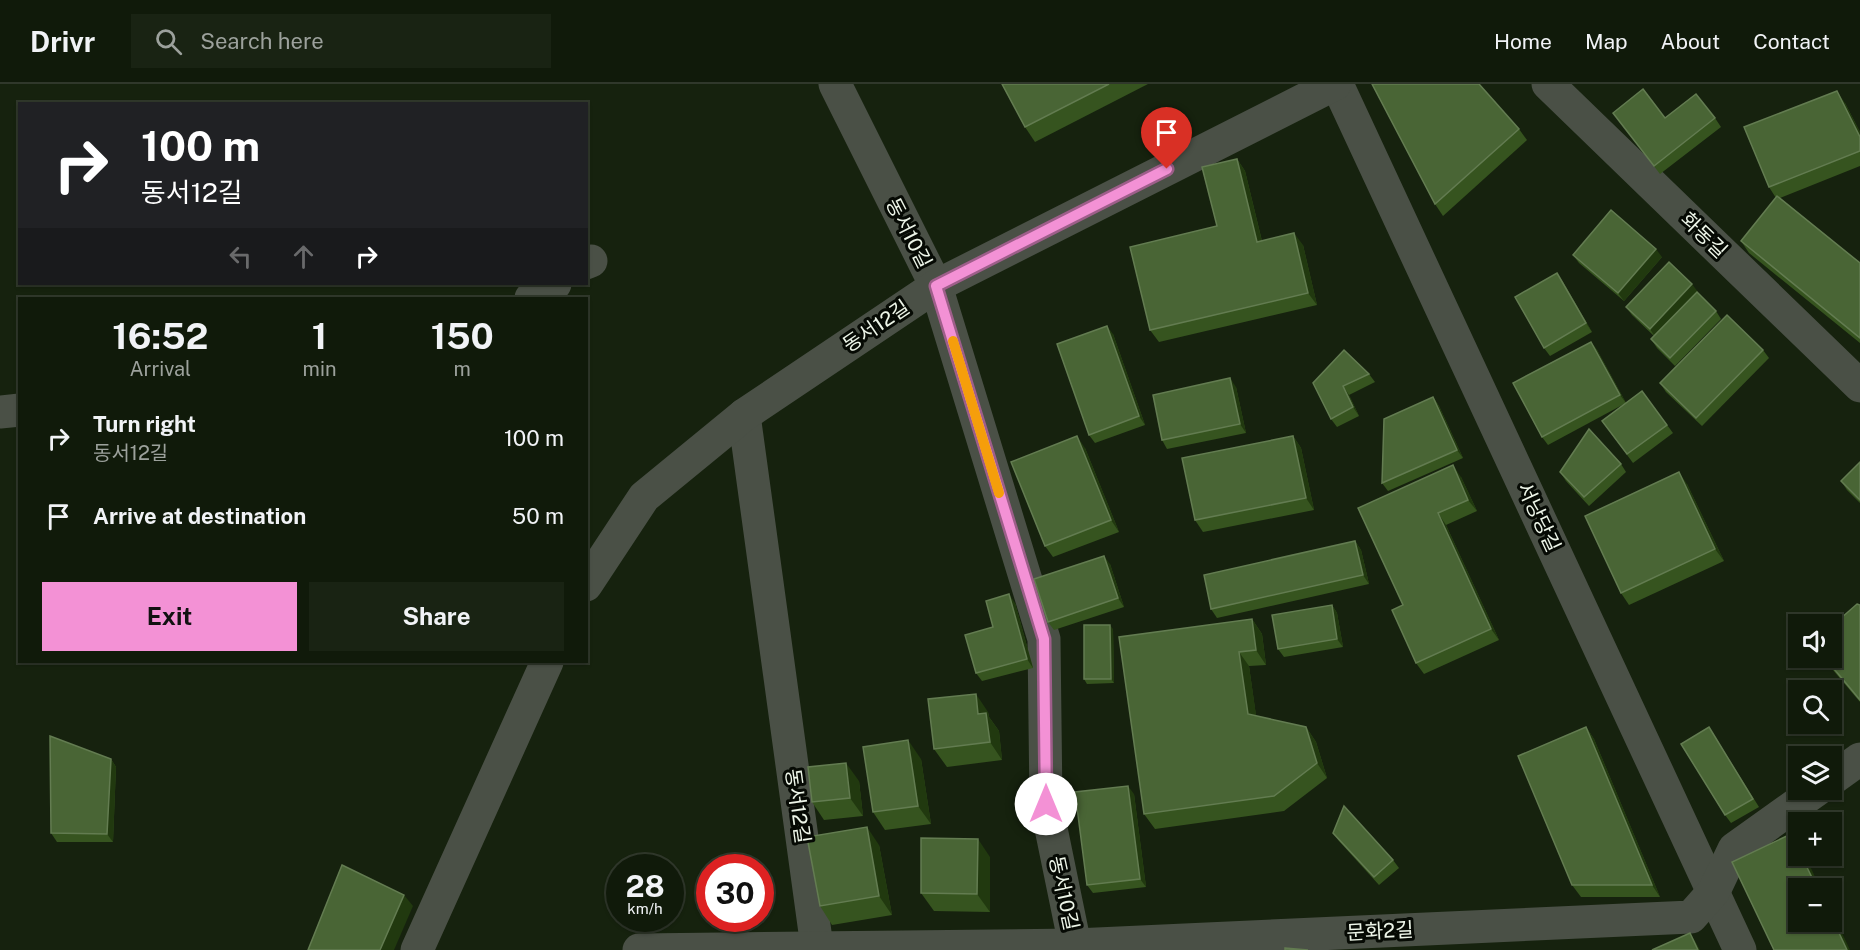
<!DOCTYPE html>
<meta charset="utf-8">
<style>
body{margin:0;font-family:"Public Sans","Noto Sans KR",sans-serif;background:#192313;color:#f1f3f6;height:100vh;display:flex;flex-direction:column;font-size:22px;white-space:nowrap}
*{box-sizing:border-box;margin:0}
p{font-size:20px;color:#9ca19c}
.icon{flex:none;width:33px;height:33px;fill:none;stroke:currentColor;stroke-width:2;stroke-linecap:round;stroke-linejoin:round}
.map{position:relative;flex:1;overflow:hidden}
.details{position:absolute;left:18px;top:213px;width:570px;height:366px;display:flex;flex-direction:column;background:#101a0a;border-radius:0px;box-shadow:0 2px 4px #0004,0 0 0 2px #30382b}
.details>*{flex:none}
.banner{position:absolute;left:18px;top:18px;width:570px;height:183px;border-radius:0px;box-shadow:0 2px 4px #0004,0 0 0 2px #30382b;background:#202124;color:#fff;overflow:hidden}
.tools{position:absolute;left:1788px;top:530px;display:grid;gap:12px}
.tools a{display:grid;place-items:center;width:54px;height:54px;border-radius:0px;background:#101a0a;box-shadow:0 2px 4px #0004,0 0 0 2px #30382b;font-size:30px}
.speed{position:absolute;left:606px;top:770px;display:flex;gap:12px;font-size:30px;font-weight:700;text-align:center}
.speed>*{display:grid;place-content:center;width:78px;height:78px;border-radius:50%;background:#101a0a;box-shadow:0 2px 4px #0004,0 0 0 2px #30382b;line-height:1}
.speed small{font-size:15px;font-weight:400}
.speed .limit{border:9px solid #d22;background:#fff;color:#111}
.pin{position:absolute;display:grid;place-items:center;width:51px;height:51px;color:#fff;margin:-62px -26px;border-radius:50% 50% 50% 0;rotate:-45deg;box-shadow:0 0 6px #0007}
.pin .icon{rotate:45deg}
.me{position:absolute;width:66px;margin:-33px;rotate:0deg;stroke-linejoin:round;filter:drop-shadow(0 0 4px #0008)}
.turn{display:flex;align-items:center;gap:21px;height:126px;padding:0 24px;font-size:27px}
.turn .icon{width:78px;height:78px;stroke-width:2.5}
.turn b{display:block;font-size:42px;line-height:51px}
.lanes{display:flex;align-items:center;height:57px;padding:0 24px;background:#0003;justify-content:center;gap:30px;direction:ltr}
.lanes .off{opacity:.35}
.eta{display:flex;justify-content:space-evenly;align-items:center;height:102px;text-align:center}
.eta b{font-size:36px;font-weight:700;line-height:42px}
.cta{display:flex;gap:12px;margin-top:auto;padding:12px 24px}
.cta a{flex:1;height:69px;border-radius:0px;background:#f391d5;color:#111;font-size:24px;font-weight:700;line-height:69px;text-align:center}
.cta a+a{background:#192313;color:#f1f3f6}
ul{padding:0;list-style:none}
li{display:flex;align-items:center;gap:18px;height:78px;padding:0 24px}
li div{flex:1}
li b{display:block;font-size:22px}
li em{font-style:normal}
header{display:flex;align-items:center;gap:36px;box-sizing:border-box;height:84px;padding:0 30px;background:#101a0a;border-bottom:2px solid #30382b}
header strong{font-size:28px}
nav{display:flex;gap:33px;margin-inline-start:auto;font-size:21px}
.search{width:420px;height:54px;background:#192313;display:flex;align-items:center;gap:15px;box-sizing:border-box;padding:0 21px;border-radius:0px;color:#9ca19c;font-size:22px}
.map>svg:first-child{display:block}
</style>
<header>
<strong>Drivr</strong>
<div class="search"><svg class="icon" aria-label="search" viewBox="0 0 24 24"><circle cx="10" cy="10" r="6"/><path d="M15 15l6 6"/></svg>Search here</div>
<nav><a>Home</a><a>Map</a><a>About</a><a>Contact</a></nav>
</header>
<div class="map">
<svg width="1860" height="866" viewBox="0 0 1860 866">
<rect width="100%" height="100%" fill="#16220e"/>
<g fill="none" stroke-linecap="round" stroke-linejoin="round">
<g stroke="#4a5046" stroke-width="33">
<path d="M835 0 936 202 1044 555 1046 720 1076 866"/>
<path d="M1337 0 1740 866"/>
<path d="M1548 0 1860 302"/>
<path d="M586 179 591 177"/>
<path d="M531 214 555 200"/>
<path d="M0 328 20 326"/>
<path d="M744 331 817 863"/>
<path d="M586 501 644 413 744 331 936 202 1335 0"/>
<path d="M1832 695 1860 675"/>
<path d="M417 866 547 578"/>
<path d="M639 866 1075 861 1691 833 1714 807 1734 765 1818 705"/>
</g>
</g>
<g fill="#36541f">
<path d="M1002 0H1148L1035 58 1025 43Z"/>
<path d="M1845 19 1860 48V82L1780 114 1860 179V259L1749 169 1741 157 1776 114 1769 103Z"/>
<path d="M1613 29 1665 34H1715L1721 43 1660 90Z"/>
<path d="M1519 45 1527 56 1443 132 1435 120Z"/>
<path d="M1237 75 1245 87 1262 157 1303 161 1317 221 1159 258 1150 246 1217 142Z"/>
<path d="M1573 171 1662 173 1624 217 1579 179Z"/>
<path d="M1557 189 1563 198 1592 248 1550 272 1544 264Z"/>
<path d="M1698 208 1697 209 1716 227 1721 235 1675 282 1657 264 1651 255 1654 252 1632 231 1626 223Z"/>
<path d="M1113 250 1145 341 1095 359 1089 351Z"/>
<path d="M1591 258 1597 266 1626 319 1548 361 1542 353Z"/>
<path d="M1763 266 1769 274 1702 342 1666 308 1660 299Z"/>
<path d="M1369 290 1375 298 1349 311 1359 332 1337 343 1331 335 1313 299Z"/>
<path d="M1236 303 1246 349 1167 365 1162 356Z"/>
<path d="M1642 307 1673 349 1633 379 1602 337Z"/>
<path d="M1433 313 1439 322 1463 374 1388 407 1382 399Z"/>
<path d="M1293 352 1301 364 1314 426 1203 448 1195 436Z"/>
<path d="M1085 364 1119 448 1053 473 1045 462Z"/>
<path d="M1860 378V419L1847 406 1841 397Z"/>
<path d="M1621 380 1626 388 1589 422 1566 397 1560 388Z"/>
<path d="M1461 393 1477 427 1446 441 1499 556 1424 590 1416 579 1403 521 1358 424Z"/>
<path d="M1687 400 1724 477 1629 521 1621 509Z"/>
<path d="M1355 457 1361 466 1369 500 1217 534 1211 525Z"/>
<path d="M1110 480 1124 523 1054 546 1048 538Z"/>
<path d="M1015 519 1033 584 982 597 976 589 993 543Z"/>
<path d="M1332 521 1337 529 1343 563 1284 573 1278 565Z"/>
<path d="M1860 521V618L1822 573H1832Z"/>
<path d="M1252 535 1262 550 1266 581 1249 582 1256 632 1306 643 1316 658 1327 694 1284 727 1155 745 1144 730Z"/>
<path d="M1113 545 1114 599 1087 600 1084 595Z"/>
<path d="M988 628 989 633 999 647 1002 676 947 683 934 665Z"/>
<path d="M1586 643 1594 655 1660 813H1581L1572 801Z"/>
<path d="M1709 643 1759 723 1731 739 1725 731Z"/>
<path d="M111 675 116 683 113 758H57L51 749Z"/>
<path d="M921 675 931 740 885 746 873 728Z"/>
<path d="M859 697 863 732 824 736 812 718Z"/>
<path d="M1134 710 1146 803 1093 809 1087 801Z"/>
<path d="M1333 749 1393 776 1399 784 1379 801 1339 757Z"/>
<path d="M879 761 892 831 832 841 820 822Z"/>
<path d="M990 773V828L934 827 921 809Z"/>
</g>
<g fill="#21390f">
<path d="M1837 7 1845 19 1860 48V53Z"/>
<path d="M1237 75 1245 87 1265 170 1257 158Z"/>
<path d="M1294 149 1303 161 1317 221 1308 209Z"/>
<path d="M1656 165 1662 173 1624 217 1618 209Z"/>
<path d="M1557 189 1563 198 1592 248 1586 239Z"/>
<path d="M1692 200 1698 208 1655 253 1650 245Z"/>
<path d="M1107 242 1113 250 1145 341 1139 332Z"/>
<path d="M1591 258 1597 266 1626 319 1620 311Z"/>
<path d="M1230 294 1236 303 1246 349 1240 340Z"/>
<path d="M1343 302 1349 311 1359 332 1353 323Z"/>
<path d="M1433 313 1439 322 1463 374 1457 366Z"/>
<path d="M1077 352 1085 364 1119 448 1111 436Z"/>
<path d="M1293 352 1301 364 1314 426 1306 414Z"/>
<path d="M1453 381 1461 393 1477 427 1468 416Z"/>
<path d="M1679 388 1687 400 1724 477 1715 465Z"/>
<path d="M1438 429 1446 441 1499 556 1491 545Z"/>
<path d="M1355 457 1361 466 1369 500 1363 491Z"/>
<path d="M1104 472 1110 480 1124 523 1118 514Z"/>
<path d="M1009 510 1015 519 1033 584 1027 575Z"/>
<path d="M1332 521 1337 529 1343 563 1337 555Z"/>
<path d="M1252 535 1262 550 1266 581 1256 566Z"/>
<path d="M1110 541 1113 545 1114 599 1111 595Z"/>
<path d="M1239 568 1249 582 1258 645 1248 630Z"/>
<path d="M976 610 988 628 989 633 999 647 1002 676 990 658 978 630Z"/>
<path d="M1306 643 1316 658 1327 694 1317 679Z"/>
<path d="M1586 643 1594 655 1660 813 1652 801Z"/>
<path d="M908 656 921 675 931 740 918 722Z"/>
<path d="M111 675 116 683 113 758 107 750Z"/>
<path d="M846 679 859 697 863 732 850 714Z"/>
<path d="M1128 702 1134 710 1146 803 1140 795Z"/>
<path d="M867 743 879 761 892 831 879 812Z"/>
<path d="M978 755 990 773V828L977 810Z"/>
<path d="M1801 771H1805L1820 804H1817Z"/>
<path d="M404 811 413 822 394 866H380Z"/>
<path d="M1832 828 1850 866H1847L1832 834Z"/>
<path d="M1690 849 1695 857 1700 866H1698Z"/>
</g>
<g fill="#496535" stroke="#637c51" stroke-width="1.5">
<path d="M1002 0H1109L1025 43Z"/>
<path d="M1372 0H1479L1519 45 1435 120Z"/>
<path d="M1643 5 1665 34 1696 10 1715 34 1654 82 1613 29Z"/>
<path d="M1837 7 1860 53V67L1769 103 1744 43Z"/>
<path d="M1237 75 1257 158 1294 149 1308 209 1150 246 1130 163 1217 142 1202 83Z"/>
<path d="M1777 112 1860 179V254L1741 157Z"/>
<path d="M1611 126 1656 165 1618 209 1573 171Z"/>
<path d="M1669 178 1692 200 1650 245 1626 223Z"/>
<path d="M1557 189 1586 239 1544 264 1515 213Z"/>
<path d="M1697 208 1716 227 1670 274 1651 255Z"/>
<path d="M1727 231 1763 266 1696 334 1660 299Z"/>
<path d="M1107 242 1139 332 1089 351 1057 260Z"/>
<path d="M1591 258 1620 311 1542 353 1513 299Z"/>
<path d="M1344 266 1369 290 1343 302 1353 323 1331 335 1313 299Z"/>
<path d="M1230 294 1240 340 1162 356 1153 311Z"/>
<path d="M1642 307 1667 341 1627 370 1602 337Z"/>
<path d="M1433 313 1457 366 1382 399 1384 335Z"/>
<path d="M1589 345 1621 380 1584 413 1560 388Z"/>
<path d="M1077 352 1111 436 1045 462 1011 378Z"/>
<path d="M1293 352 1306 414 1195 436 1182 374Z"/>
<path d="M1860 378V416L1841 397Z"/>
<path d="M1453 381 1468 416 1438 429 1491 545 1416 579 1392 526 1403 521 1358 424Z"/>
<path d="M1679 388 1715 465 1621 509 1585 432Z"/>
<path d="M1355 457 1363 491 1211 525 1204 491Z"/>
<path d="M1104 472 1118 514 1048 538 1034 495Z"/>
<path d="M1009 510 1027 575 976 589 965 551 993 543 986 517Z"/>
<path d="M1857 520 1860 521V616L1824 573H1832V542Z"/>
<path d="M1332 521 1337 555 1278 565 1272 531Z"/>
<path d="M1252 535 1256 566 1239 568 1248 630 1306 643 1317 679 1274 712 1144 730 1119 553Z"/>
<path d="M1084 541H1110L1111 595H1084Z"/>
<path d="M976 610 978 630 986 629 990 658 934 665 928 615Z"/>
<path d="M1586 643 1652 801H1572L1518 672Z"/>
<path d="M1709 643 1753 715 1725 731 1681 660Z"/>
<path d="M50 652 111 675 107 750 51 749Z"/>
<path d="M908 656 918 722 873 728 863 663Z"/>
<path d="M846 679 850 714 812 718 808 683Z"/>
<path d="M1128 702 1140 795 1087 801 1075 708Z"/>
<path d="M1344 722 1393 776 1374 793 1333 749Z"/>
<path d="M867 743 879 812 820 822 807 753Z"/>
<path d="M1791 750 1798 765V771H1801L1817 804H1798V837H1832V834L1847 866H1774L1732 778Z"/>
<path d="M921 754 978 755 977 810 921 809Z"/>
<path d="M342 781 404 811 380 866H308Z"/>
<path d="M1690 849 1698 866H1652Z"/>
<path d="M1285 864 1308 866H1285Z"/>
</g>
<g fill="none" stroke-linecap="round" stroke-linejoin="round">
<defs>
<path id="route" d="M1046 720 1044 555 936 202 1167 85"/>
</defs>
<use href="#route" stroke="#9e5e8a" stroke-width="15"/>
<use href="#route" stroke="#f391d5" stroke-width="10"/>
<path stroke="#f59e0b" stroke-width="10" d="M953 257 999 409"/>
</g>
<g text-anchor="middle" stroke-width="6" stroke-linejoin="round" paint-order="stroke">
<g font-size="20" fill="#edf5e8" stroke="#060a04">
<text transform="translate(909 149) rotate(63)" y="7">동서10길</text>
<text transform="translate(1704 151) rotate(44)" y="7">화동길</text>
<text transform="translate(876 242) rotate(-34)" y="7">동서12길</text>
<text transform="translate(1539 433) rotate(65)" y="7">서낭당길</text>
<text transform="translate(798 722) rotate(82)" y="7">동서12길</text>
<text transform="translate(1064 809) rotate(78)" y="7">동서10길</text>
<text transform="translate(1380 847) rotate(-3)" y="7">문화2길</text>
</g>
</g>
</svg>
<div class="tools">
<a><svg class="icon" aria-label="sound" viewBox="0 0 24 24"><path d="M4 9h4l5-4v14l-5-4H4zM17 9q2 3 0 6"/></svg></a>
<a><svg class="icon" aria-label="search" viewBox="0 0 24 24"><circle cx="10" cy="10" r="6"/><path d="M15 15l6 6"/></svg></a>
<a><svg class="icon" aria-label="layers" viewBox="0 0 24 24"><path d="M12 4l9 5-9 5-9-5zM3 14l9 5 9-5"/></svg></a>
<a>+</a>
<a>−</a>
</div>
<div class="speed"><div>28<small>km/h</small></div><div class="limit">30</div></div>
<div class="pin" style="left:1167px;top:85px;background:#d93025"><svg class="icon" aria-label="arrive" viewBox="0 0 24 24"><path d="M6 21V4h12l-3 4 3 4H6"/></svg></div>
<svg class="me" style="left:1046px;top:720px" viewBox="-20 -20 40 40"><circle r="19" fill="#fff"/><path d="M0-13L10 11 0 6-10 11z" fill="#f391d5"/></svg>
<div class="banner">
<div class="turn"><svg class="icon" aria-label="right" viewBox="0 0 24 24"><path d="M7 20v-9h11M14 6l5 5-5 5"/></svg><div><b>100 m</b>동서12길</div></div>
<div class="lanes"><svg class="icon off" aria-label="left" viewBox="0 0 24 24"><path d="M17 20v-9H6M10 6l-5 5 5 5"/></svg><svg class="icon off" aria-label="ahead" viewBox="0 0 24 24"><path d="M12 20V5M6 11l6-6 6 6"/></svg><svg class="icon" aria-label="right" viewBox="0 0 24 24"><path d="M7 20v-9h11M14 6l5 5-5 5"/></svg></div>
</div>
<section class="details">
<div class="eta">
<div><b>16:52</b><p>Arrival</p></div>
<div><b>1</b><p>min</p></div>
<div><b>150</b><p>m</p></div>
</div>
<ul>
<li><svg class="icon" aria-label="right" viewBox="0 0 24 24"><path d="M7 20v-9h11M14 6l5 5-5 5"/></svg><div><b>Turn right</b><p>동서12길</p></div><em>100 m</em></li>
<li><svg class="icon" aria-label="arrive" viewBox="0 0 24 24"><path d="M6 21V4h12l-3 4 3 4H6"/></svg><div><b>Arrive at destination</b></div><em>50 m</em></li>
</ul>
<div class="cta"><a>Exit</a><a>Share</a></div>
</section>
</div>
